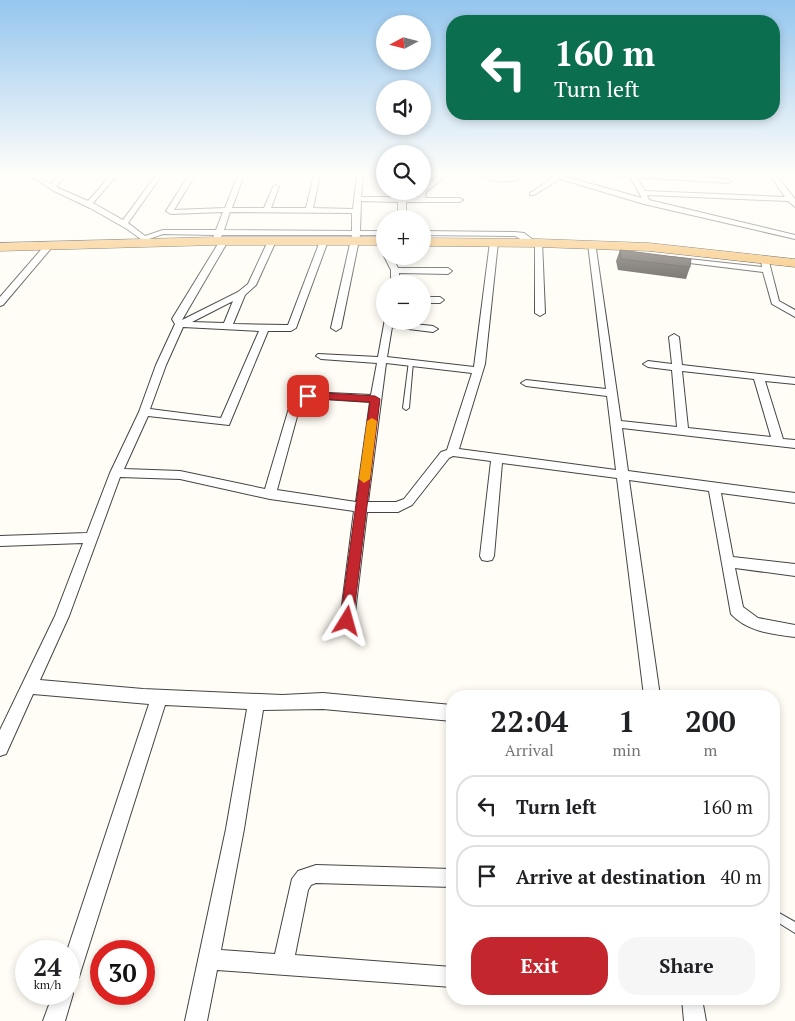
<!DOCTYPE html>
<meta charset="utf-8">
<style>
body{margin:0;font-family:"PT Serif",serif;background:#f6f6f6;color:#202124;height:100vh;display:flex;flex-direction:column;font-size:19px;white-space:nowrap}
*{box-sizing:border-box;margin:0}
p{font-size:16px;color:#757577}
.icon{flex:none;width:28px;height:28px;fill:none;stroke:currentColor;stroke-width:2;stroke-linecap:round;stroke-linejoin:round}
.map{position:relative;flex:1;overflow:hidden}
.sheet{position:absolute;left:446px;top:690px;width:334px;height:315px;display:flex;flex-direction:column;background:#fff;border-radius:20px;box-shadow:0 2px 8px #0003}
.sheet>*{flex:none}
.guide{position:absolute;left:446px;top:15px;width:334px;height:105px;border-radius:20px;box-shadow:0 2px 8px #0003;background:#0b6e4f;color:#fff;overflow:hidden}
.needle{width:32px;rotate:263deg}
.fabs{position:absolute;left:376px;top:15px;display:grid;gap:10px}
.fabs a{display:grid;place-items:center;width:55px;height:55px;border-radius:50%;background:#fff;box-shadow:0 2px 8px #0003;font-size:25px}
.speed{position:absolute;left:15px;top:940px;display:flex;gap:10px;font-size:25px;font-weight:700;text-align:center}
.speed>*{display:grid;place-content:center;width:65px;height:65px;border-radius:50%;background:#fff;box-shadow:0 2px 8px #0003;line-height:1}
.speed small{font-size:12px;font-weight:400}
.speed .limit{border:8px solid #d22;background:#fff;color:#111}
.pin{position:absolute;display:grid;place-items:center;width:42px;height:42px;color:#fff;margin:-21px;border-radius:10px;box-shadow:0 2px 8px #0006}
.me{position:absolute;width:55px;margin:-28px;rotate:8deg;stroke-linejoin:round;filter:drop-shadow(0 0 4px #0008)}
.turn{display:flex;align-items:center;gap:18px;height:105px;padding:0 25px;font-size:22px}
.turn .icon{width:65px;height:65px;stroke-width:2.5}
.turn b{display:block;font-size:35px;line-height:42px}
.eta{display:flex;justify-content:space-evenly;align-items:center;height:85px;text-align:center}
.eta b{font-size:30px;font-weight:800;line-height:35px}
.button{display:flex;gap:10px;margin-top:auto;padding:10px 25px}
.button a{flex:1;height:58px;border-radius:20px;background:#c4262e;color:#fff;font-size:20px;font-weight:800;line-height:58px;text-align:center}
.button a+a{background:#f6f6f6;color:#202124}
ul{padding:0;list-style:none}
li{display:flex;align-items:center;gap:15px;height:62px;margin:0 10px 8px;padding:0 15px;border:2px solid #e0e0e0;border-radius:20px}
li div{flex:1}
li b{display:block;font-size:19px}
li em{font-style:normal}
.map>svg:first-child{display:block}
</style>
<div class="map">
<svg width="795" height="1021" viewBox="0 0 795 1021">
<rect width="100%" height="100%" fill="#fffdf5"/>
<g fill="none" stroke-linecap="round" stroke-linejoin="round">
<defs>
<g id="service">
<path d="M409 361H411L413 362 409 408 406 410 403 408Z"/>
<path d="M774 910 795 922V933L774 920Z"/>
</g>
<g id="minor">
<path d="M30 175H37L51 184 60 175H66L56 187 88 201 111 175H117L93 203 123 220 156 175H162L128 223 145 236 163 230H216L223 212 171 214 166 211 189 175H195L174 210 225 208 238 175H244L232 208H264L273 187 276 185 279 187 271 208H306L314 175H320L313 208 353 209 357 175H363L361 197H417L419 191H422V188L440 175H447L426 192 425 198H459L463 200 459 202H406V219H398V202L361 201 360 231H385V235H360L341 328 336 331 331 328 352 235H222L220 240H217L213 238 214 235 163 234 149 239 153 243 149 245 127 229 90 208 54 191ZM230 212 352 213V231L224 230Z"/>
<path d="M480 175 509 177 527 175C515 184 492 183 480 175Z"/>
<path d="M550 175H559L642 198 630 177H620L617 175H659L728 179 731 181 728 183 636 177 645 191 785 197 770 175H776L795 199V207L788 201 647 195 649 200 795 235V239L644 204 560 179 534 195H530V193L554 177Z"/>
<path d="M422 231 515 232 524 233 536 242 542 241 545 313 540 316 535 313V243L529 244 515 236 422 235Z"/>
<path d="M221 239 228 241 182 320 238 292 248 284 268 241 272 239 276 241 256 285 245 295 233 324 288 325 320 241 324 239 328 241 296 328 291 331H268L229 425 148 416 124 469 180 471 265 489 292 398 308 392 371 395 377 363 321 359 316 356 318 354 378 357 385 319V321L433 326 438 329 433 332 392 327 387 357 474 367 490 242 494 240 498 242 485 364 459 449 616 470 607 396 526 386 521 383 526 380 606 389 588 244 595 242 621 421 677 427 672 370 648 367 643 364 648 361 672 364 669 337 674 334 679 337 682 365 795 378V384L765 381 783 439 795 440V448L622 428 628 471 795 493V503L721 493 733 557 795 564V576L735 568 743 607 758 618 795 625V637C772 634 748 632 731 614L709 491 629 480 660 696H644L617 478 502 463 494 556 492 560 487 561 482 560 480 556 491 461 453 456 449 458 412 505 398 512H367L354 621 352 625 347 627 342 625 340 621 354 511 270 499 180 479 120 477 69 616 40 680 143 689 282 695 323 693 452 705V721L323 709 263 710 244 829 221 950 275 954 292 879 298 871 316 865 452 869V887L316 883 311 885 308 890 295 955 452 967V987L217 970 207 1021H185L226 829 247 709 165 705 79 977 76 984 70 987 73 994 65 1021H43L53 994H69V951H67L149 704 33 694 6 754 0 756V730L55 616 83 543 0 546V536L87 533 110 473 139 412 156 365 175 324 172 319ZM233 301 224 323 192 322ZM183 327 259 331 221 418 150 409 166 365ZM386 363 472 373 447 450 441 452 404 499 396 502H368ZM682 371 754 379 771 437 688 428ZM309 398 370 402 356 502 277 490 301 402Z"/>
<path d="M46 244 53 246 3 305 0 306V297Z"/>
<path d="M385 254V256H392L398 268H448L452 271 448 274 399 273V284H391V270L384 256Z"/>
<path d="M670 257 762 267 761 260 768 258 779 301 795 310V317L772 304 763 272 673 261 669 259Z"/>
<path d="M422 297H440L444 300 440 303H422Z"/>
<path d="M682 999H702L706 1021H684Z"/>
</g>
<g id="trunk">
<path d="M216 237H385V245H216L0 251V243Z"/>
<path d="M422 238 539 239 649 243 795 259V267L649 251 539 247 422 246Z"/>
</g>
</defs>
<use href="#service" stroke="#444" stroke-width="2"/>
<use href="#minor" stroke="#444" stroke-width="2"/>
<use href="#trunk" stroke="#222" stroke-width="1"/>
<use href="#service" fill="#fff" fill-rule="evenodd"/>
<use href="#minor" fill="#fff" fill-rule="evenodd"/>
<use href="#trunk" fill="#f7bc64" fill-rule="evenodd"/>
</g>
<path fill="#4d4742" d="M620 250 690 267 686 279 618 270 616 261Z"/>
<path fill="#5a524d" stroke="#3f3936" d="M620 250 691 259 690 267 621 259Z"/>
<linearGradient id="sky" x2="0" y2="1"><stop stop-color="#95c6ee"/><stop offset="0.55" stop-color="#fffefa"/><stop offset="1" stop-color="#fffefa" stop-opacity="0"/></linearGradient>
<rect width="795" height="318" fill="url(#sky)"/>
<path fill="#c4262e" stroke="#7f191e" d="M308 392 375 396 380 399 353 621 351 625 347 627 342 625 340 621 370 402 305 398 303 396Z"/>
<path fill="#f59e0b" d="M372 418 377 421 370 479 364 483 359 479 367 421Z"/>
</svg>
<div class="fabs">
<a><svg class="needle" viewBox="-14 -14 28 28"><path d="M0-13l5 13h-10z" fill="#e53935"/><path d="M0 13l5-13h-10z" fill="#757577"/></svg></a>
<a><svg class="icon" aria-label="sound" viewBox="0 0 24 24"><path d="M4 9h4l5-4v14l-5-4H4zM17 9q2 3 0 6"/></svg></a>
<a><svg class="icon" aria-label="search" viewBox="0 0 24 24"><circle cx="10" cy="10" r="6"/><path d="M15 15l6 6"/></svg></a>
<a>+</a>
<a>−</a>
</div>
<div class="speed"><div>24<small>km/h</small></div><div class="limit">30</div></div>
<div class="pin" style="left:308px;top:396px;background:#d93025"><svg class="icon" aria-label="arrive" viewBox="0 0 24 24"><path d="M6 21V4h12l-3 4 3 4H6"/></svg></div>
<svg class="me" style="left:347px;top:621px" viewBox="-20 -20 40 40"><path d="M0-17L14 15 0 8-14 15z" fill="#c4262e" stroke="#fff" stroke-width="4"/></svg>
<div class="guide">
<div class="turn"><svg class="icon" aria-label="left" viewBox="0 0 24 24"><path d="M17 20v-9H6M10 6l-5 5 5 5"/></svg><div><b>160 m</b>Turn left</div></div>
</div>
<section class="sheet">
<div class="eta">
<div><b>22:04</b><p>Arrival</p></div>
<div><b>1</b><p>min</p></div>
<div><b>200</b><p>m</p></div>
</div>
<ul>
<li><svg class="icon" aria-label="left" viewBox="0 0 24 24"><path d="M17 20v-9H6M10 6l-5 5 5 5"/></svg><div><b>Turn left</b></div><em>160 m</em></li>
<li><svg class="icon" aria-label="arrive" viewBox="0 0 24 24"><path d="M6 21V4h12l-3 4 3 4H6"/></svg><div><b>Arrive at destination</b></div><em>40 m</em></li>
</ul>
<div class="button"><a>Exit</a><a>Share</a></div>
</section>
</div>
